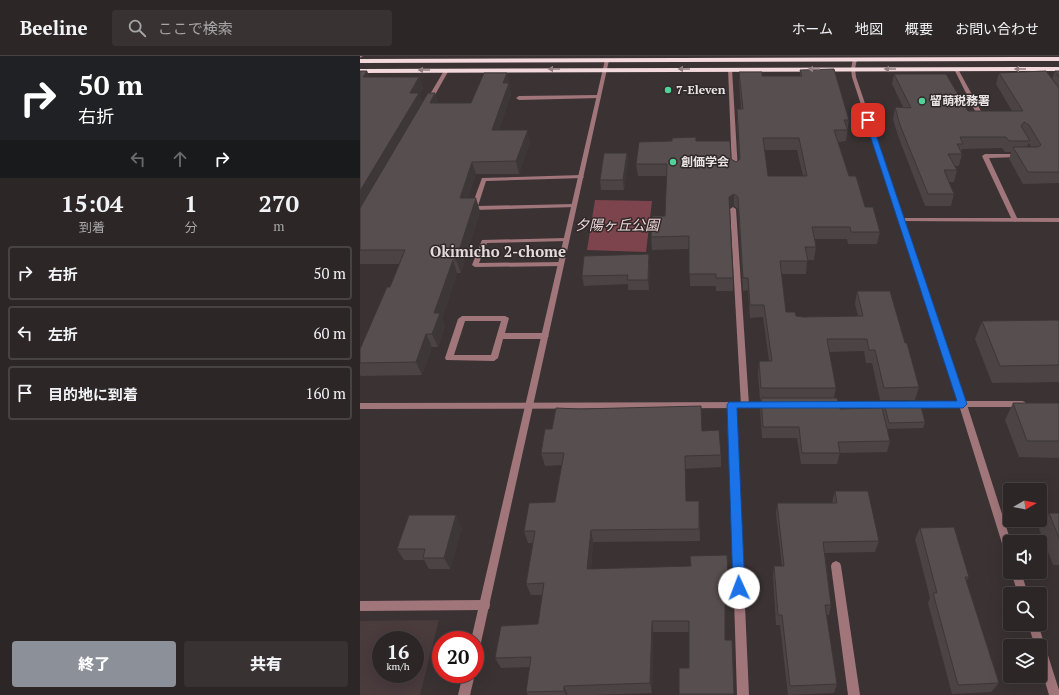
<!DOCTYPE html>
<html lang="ja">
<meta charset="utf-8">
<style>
body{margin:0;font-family:"PT Serif","Noto Sans JP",serif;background:#383232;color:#f1f3f6;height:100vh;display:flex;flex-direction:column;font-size:15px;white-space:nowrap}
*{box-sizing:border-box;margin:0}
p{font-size:13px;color:#a6a5a7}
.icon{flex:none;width:22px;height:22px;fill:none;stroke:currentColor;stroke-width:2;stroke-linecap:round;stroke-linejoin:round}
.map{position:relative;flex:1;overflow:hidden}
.side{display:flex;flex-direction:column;background:#2c2626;width:360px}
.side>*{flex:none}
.guide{background:#202124;color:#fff;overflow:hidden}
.needle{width:26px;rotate:81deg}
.buttons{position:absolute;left:643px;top:427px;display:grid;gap:8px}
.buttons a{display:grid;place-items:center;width:44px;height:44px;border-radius:4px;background:#2c2626;box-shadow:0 4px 16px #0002,0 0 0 1px #484343;font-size:20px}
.speed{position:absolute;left:12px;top:575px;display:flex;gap:8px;font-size:20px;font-weight:700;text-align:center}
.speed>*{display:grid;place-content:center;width:52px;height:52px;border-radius:50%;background:#2c2626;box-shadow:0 4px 16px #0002,0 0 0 1px #484343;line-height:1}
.speed small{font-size:10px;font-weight:400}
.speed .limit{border:6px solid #d22;background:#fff;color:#111}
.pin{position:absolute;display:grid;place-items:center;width:34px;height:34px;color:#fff;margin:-17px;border-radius:8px;box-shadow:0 2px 6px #0006}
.me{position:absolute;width:44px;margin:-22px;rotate:358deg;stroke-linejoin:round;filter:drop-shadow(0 0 3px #0008)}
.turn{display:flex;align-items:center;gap:14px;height:84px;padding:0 12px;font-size:18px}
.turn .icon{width:52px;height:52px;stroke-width:2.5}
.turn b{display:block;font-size:28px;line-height:34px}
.lanes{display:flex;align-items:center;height:38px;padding:0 12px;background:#0003;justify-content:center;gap:20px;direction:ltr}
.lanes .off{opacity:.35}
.eta{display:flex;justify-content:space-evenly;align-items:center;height:68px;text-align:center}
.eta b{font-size:24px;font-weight:800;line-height:28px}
.action{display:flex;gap:8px;margin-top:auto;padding:8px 12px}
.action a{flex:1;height:46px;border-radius:4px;background:#8c9099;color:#fff;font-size:16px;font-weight:800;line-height:46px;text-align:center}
.action a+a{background:#383232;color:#f1f3f6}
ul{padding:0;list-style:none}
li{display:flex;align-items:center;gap:12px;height:54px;margin:0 8px 6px;padding:0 4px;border:2px solid #484343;border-radius:4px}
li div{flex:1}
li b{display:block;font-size:15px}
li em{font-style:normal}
header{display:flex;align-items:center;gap:24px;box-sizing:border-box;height:56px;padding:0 20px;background:#2c2626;border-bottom:1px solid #484343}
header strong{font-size:19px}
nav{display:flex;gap:22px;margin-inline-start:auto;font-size:14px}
.search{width:280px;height:36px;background:#383232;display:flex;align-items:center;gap:10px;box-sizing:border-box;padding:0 14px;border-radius:4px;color:#a6a5a7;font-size:15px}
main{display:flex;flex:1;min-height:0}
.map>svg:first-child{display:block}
</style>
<header>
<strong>Beeline</strong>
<div class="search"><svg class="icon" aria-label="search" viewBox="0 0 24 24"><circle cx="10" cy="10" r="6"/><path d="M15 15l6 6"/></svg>ここで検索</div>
<nav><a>ホーム</a><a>地図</a><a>概要</a><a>お問い合わせ</a></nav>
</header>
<main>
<section class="side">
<div class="guide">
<div class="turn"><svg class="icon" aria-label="right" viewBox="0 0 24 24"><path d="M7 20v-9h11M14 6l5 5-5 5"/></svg><div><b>50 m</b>右折</div></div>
<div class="lanes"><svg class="icon off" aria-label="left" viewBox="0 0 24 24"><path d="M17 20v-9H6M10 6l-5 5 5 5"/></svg><svg class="icon off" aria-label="ahead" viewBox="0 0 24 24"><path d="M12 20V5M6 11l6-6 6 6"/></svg><svg class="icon" aria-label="right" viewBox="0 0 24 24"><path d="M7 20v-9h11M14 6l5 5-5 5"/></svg></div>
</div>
<div class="eta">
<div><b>15:04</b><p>到着</p></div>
<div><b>1</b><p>分</p></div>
<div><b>270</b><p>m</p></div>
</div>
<ul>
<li><svg class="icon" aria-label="right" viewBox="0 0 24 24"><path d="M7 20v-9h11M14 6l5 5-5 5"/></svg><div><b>右折</b></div><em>50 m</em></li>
<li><svg class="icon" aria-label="left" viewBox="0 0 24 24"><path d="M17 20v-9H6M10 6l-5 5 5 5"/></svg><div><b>左折</b></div><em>60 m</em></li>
<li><svg class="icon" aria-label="arrive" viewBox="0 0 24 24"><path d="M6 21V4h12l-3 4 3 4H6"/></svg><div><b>目的地に到着</b></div><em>160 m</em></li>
</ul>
<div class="action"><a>終了</a><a>共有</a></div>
</section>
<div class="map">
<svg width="699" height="639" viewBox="0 0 699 639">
<rect width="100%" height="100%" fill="#3a3233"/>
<path fill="#4a3b3d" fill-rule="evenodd" d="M79 564 60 639H0V565ZM21 584H55V618H21Z"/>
<path fill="#7e444d" d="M235 144 292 145 286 196 227 194Z"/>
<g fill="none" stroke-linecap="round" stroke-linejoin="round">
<g fill="#a1767b" fill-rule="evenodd">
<path d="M368 12 372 13 378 115 375 117 372 115Z"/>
<path d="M594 12 598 13 622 57 621 58 616 57 594 13Z"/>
<path d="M238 39 241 41 240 42 159 44 156 42 159 40Z"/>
<path d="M660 98 663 100 662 101 629 102 658 164 655 166 652 164 622 100 625 98Z"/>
<path d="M221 119 224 121 223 122 126 125 118 150 214 148 216 149V151L114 154 111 152 122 122Z"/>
<path d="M373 151 376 153 389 349 388 351H382L381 349 370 153Z"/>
<path d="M206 182 208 183V185L127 187 119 207 201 206H203V210L115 211 112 209 122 184Z"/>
<path d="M102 260H145L149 262 145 277H185L189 280 185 283H143L138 302 134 305 86 304 85 302 98 263ZM105 265H141L131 299H94Z"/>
<path d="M372 346 375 347 376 349 389 639H377L368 349 369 347Z"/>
<path d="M476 505 480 507 481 510 500 639H488L471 510 472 507Z"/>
</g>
<g fill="#a1767b" fill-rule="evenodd">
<path d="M0 0H3L0 2Z"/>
<path d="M85 13 89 14 71 46H67L66 45Z"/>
<path d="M542 162H699V166L540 165 539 164Z"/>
<path d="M468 345H534L537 346 538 348 537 350 534 351H468L465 350 464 348 465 346Z"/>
<path d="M550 345H662L665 346 666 348 665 350 662 351H550L547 350 546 348 547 346Z"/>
<path d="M410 346 413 347 414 349 413 351 410 352 0 353V347Z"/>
<path d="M125 544 129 545 130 549 129 553 125 554 0 555V545Z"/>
</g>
<g fill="#a1767b" fill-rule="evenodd">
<path d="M493 2 497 3 495 13 496 21 602 333 651 486H650V501L647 500 645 497 594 333 492 21 491 13Z"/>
<path d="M247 3 249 4 120 591 119 595 115 596V584H111L245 4Z"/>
<path d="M651 516H661L668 538H658Z"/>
<path d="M668 568H678L699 634V639H689L680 609V590H675Z"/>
<path d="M103 618H115L110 639H98Z"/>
</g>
<g fill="#f4d9dc" fill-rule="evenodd">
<path d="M699 1V5L0 7V3Z"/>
<path d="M699 11V15L0 17V13Z"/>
</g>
</g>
<g fill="#4b4344" fill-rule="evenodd">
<path d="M440 14 489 64 486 85 478 86 489 120 505 151 520 176 517 188H488L487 183H455L456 191 454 204H447L446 218H421L426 256 436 260 443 261 498 260 495 248 497 235 545 287 559 331 555 344H520L512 307H506L504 295 469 296 476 332 474 342 480 353H522L524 347 565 366 563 372 527 373 530 385 527 396 480 397 477 408H441L437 382H402L400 353 401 344H400L398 317 399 305H409L403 261 390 262 388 234 383 235 378 153 374 150 369 152 373 222V235H356V230H330L329 193 292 194 291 181 305 160 307 120H278L276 108 312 85H336L376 106 379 104 377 65V53H381L379 27V16L402 20H440ZM404 94H437L443 120H408Z"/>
<path d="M0 15H7L9 21H59L63 32 59 38 62 46 75 37 78 47H111L147 17 151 38 139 74 170 86 159 118H116L108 142 120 155 101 217H97L82 262 85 270 78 291H72L62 319 1 320 0 319V293L30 231 40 208H0Z"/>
<path d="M695 15H699V127L663 128 649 103 651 96H645L642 92 602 93 601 96 602 98 599 110H595L597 114 594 126H589L594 138 591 150H565L538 80 533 63 535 51H543L532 28 534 18 608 55H652L636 28 639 17 692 23ZM669 87 671 91H667Z"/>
<path d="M267 97 268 107 264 134H241L240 124Z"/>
<path d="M290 207 289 234H268V228L224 230 222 220Z"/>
<path d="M699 264V326L632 327 615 283 622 265Z"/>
<path d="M653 347H699V402L659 401 645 364Z"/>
<path d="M342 375 361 399V411L325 413 326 445H339L340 485 233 486 231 513 369 535V546H365V584H372L373 639H319V612H329V576H293L292 637 231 639H168L166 636 170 611 141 612 135 602 178 568 182 539H171L166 528 173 487H168L164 475 195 446 202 409 185 410 181 397Z"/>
<path d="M475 435 519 485 515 496 465 497 471 549 469 559H466L477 628 474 637 428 639 420 569H416L413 520 414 510H422L416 458 417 447H472Z"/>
<path d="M689 457H699V509H693L679 473Z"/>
<path d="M102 471 90 513H69L64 504H44L37 493Z"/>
<path d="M560 472 609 521 606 525 639 627 631 636 592 638 568 547 570 542 555 483Z"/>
</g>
<g fill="#3d3737">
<path d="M7 15 11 26 3 21Z"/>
<path d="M147 17 151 38 135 86 132 74 143 27Z"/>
<path d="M59 21 63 32 59 38 63 49 0 157V135L50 37Z"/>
<path d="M75 37 79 48 70 47Z"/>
<path d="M168 74 170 86 159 118 156 105Z"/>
<path d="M267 97 268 107 264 134 263 124Z"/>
<path d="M112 106 116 118 104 154 100 142Z"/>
<path d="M374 138V150L368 153 369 141Z"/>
<path d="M116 142 120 155 101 217 96 204Z"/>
<path d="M289 198 290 207 289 234 288 224Z"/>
<path d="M93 204 97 217 82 262 85 270 78 291 72 278 74 257Z"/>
<path d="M66 278 72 291 62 319 56 306Z"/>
<path d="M96 459 102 471 90 513 84 502Z"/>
<path d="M231 474 233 486 230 524 227 513Z"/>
<path d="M292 565 293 576 292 637 290 627Z"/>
<path d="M204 630 208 639H206L204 635Z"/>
</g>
<g fill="#574e4f" stroke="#3d3737" fill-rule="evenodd">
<path d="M474 13 489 64H484L488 74H474L489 120H496L505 151H513L520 176H491L490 171H452L456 191H445L448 205H420L426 256H435L436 260 443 261 503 260 497 235H530L545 287H547L559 331 524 332 515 294H509L507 283H467L476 332H401L399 305H412L404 249H390L388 222H383L378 141 374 138 369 141 373 222H356V218H329V180L291 181 292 160H305L307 108H276L279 86 312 85V82L336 81V85H370L371 103 376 106 380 103 377 53H383L379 16H402V20H442L440 14ZM403 82H439L447 120H408Z"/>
<path d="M0 15H7L3 21H59L50 37H59L0 135Z"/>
<path d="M686 15 699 32V116H668L653 91H678L681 89 669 69 664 66 661 70 670 85H649L646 81H600L603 88H597L602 98H588L597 114H584L594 138H568L540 69 535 51 551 52 534 18H586L608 55H663L639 17Z"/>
<path d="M695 15H699V21Z"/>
<path d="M124 17H147L143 27H149L132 74H168L156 105 112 106 100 142H116L96 204H93L74 257H80L72 278H66L56 306 0 307V293L27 231H30L45 194H0V152L68 37H75L70 47H111Z"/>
<path d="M244 97H267L263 124H240Z"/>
<path d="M289 198 288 224H267L268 219 222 220 224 200Z"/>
<path d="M699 264V309L640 310 622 265Z"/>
<path d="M401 342H477L480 353 522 352 530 385 478 386 480 397H442L439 371H403Z"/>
<path d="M524 347H560L565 366 529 367Z"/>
<path d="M653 347H699V385H667Z"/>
<path d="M341 350 342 375 359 374 361 399 325 400 326 445H339V473L231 474 227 513 331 510 330 500 367 499 369 535H365V584H372L374 638H319V612H329V565H292L290 627 204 630V635L166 636 171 601 135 602 141 570 178 568 184 527 166 528 175 475H164L169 447 195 446 204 397H181L185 373H192L196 352 220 353Z"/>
<path d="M475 435H508L519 485 463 486 471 549H465L477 628 430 630 422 559H418L414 510H424L417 447H477Z"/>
<path d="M689 457H699V482Z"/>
<path d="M49 459H96L84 502H63L65 493H37Z"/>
<path d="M594 471 609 521H605L639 627 598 629 573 537H577L560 472Z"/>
</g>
<defs><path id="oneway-solid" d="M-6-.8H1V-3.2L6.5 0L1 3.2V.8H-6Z"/></defs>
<g fill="#928082">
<use href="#oneway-solid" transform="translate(194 13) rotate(180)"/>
<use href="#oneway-solid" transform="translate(324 13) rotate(180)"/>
<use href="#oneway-solid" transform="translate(454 13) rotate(-180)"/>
<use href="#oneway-solid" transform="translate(530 13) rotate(-180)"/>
<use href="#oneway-solid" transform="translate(660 13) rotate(180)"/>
<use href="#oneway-solid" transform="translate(64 14) rotate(180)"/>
</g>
<path fill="#1a73e8" stroke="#114b97" d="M508 62 511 64 607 348 603 352H377L385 532 383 536 379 537 375 536 373 532 367 349 369 346 597 345 505 64Z"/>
<g fill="#50d398" stroke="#2f2829" stroke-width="1.5">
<circle cx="308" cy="34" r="4"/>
<circle cx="562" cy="45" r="4"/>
<circle cx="313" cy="106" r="4"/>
</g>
<g text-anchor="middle" stroke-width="3" stroke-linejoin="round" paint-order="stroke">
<g font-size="12" font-weight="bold" fill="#eae4e5" stroke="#2f2829" text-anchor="start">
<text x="316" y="38">7-Eleven</text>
<text x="570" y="49">留萌税務署</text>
<text x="321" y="110">創価学会</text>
</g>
<g font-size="14" font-style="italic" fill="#f1d6d9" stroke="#2f2829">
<text x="257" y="174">夕陽ヶ丘公園</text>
</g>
<g font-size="15" font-weight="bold" fill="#e5dadb" stroke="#2f2829">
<text x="138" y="201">Okimicho 2-chome</text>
</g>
</g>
</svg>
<div class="buttons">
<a><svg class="needle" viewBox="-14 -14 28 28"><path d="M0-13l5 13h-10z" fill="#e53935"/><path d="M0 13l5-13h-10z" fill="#a6a5a7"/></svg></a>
<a><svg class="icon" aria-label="sound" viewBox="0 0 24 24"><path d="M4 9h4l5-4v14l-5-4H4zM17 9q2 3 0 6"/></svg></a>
<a><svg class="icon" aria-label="search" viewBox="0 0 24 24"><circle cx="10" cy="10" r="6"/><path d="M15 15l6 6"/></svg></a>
<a><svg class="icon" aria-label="layers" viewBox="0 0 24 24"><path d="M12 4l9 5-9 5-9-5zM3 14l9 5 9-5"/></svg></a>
</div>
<div class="speed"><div>16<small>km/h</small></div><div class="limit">20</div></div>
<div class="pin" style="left:508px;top:64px;background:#d93025"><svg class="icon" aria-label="arrive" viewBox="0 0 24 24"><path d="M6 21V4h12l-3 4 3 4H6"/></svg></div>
<svg class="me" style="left:379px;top:532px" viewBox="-20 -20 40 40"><circle r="19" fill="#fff"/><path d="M0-13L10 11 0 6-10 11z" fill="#1a73e8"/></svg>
</div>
</main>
